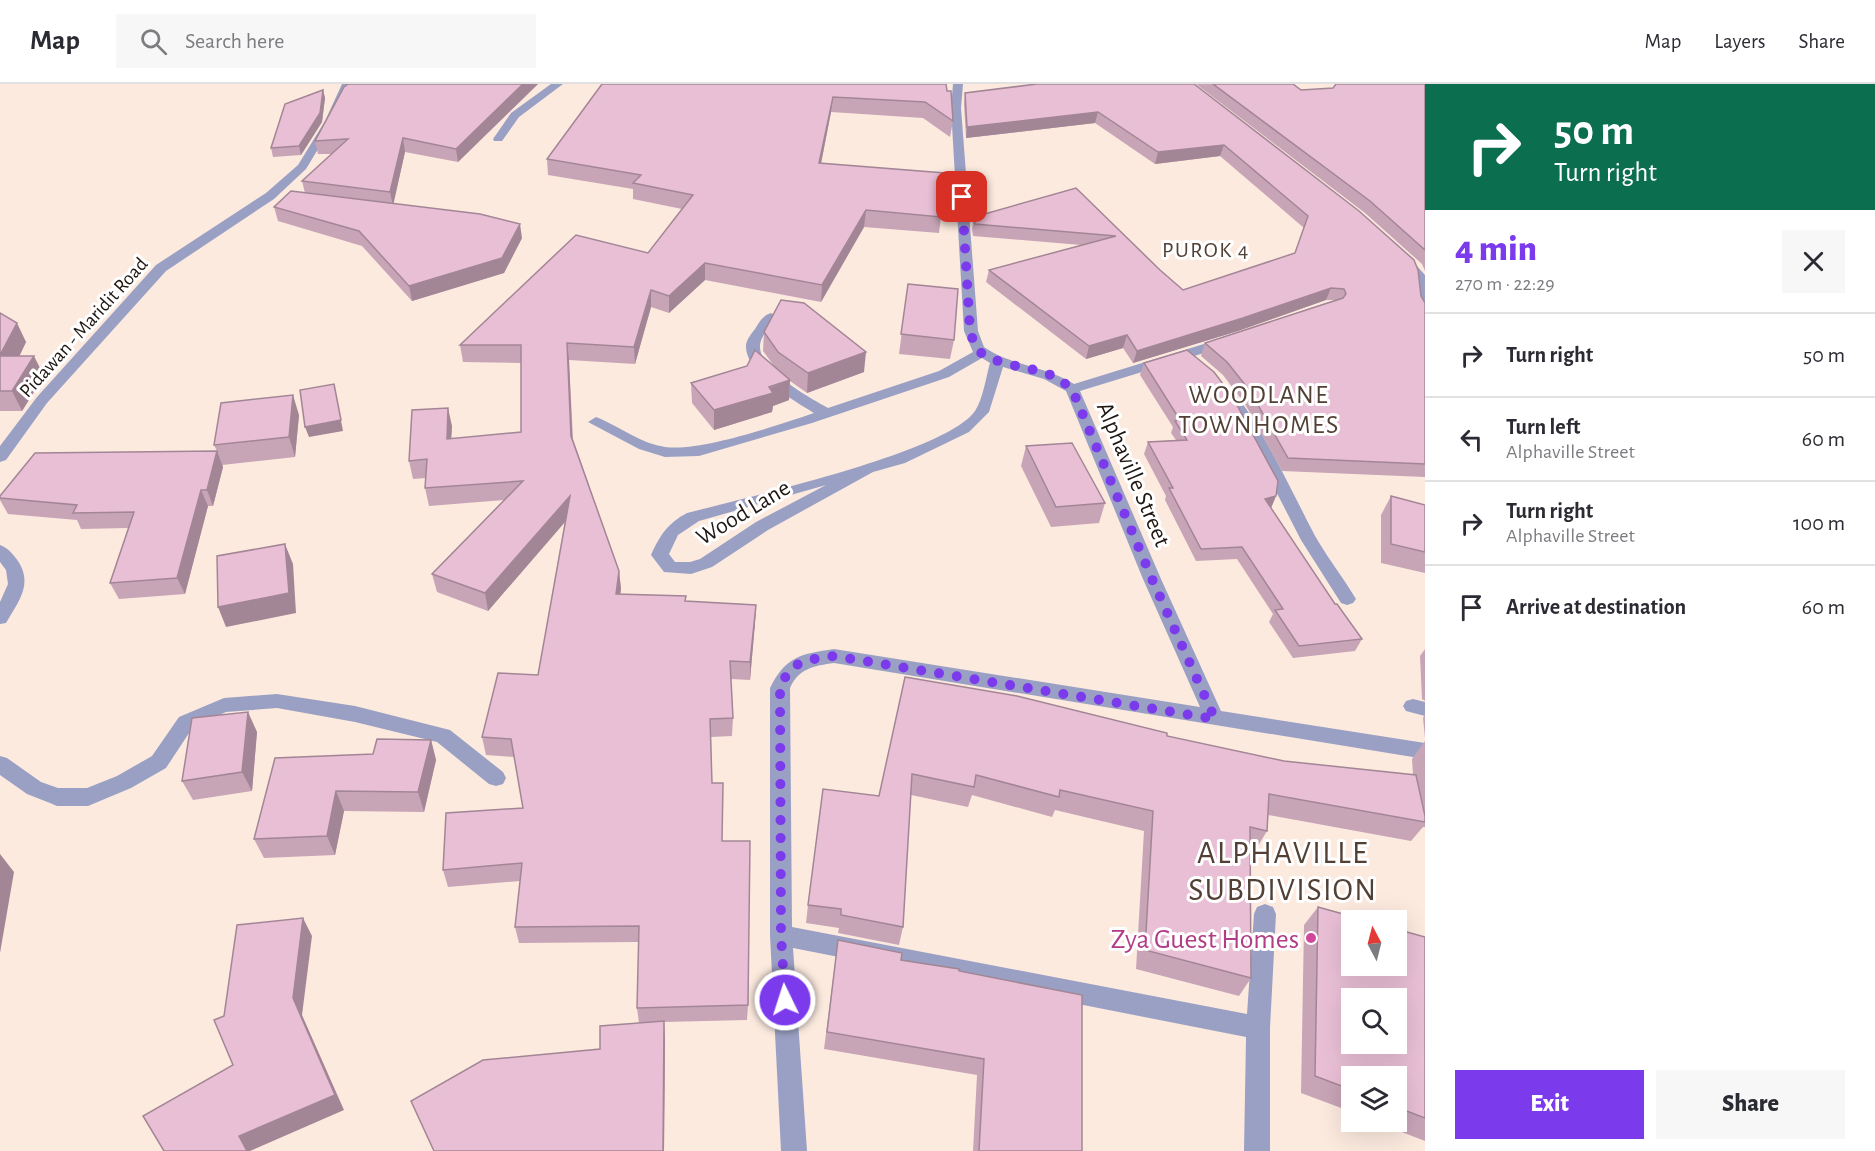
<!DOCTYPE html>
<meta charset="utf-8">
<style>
body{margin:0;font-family:"Alegreya Sans",sans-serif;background:#f7f7f7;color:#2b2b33;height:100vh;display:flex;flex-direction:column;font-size:22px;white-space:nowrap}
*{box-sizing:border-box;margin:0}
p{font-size:20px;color:#7c7c81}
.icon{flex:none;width:33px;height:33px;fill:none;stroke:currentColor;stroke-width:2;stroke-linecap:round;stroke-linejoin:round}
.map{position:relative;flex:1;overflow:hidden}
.sheet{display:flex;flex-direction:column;background:#fff;width:450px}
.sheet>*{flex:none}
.banner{background:#0b6e4f;color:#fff;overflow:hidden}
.needle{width:39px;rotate:353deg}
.buttons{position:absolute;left:1341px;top:826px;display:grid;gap:12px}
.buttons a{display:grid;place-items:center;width:66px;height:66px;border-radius:0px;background:#fff;box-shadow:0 6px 24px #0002;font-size:30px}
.pin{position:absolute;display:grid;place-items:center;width:51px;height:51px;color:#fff;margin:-26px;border-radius:12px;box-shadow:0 3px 9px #0006}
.me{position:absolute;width:66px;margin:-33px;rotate:356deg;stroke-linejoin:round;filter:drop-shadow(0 0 4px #0008)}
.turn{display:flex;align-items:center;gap:21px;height:126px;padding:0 30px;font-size:27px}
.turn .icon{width:78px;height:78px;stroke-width:2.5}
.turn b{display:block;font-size:42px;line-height:51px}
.round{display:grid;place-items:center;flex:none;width:63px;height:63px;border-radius:0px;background:#f7f7f7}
.overview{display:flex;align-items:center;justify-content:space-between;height:102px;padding:0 30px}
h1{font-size:36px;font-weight:800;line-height:45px;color:#7c3aed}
.action{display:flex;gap:12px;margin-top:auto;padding:12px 30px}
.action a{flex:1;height:69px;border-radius:0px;background:#7c3aed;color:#fff;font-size:24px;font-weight:800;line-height:69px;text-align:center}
.action a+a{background:#f7f7f7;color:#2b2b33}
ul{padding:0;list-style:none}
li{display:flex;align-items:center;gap:18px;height:84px;padding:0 30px;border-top:2px solid #e1e1e2}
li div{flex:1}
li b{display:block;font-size:22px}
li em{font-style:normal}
header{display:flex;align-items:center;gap:36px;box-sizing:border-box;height:84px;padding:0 30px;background:#fff;border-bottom:2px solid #e1e1e2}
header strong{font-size:28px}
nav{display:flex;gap:33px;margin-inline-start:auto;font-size:21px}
.search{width:420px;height:54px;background:#f7f7f7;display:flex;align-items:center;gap:15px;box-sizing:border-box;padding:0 21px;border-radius:0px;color:#7c7c81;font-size:22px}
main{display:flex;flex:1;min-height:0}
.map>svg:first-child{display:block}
</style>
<header>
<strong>Map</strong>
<div class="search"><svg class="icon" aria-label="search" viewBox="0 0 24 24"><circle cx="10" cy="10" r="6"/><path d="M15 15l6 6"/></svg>Search here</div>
<nav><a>Map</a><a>Layers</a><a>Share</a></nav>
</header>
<main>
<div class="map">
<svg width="1425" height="1067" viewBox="0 0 1425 1067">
<rect width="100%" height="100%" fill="#fceadf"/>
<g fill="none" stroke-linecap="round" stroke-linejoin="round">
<g fill="#9aa0c3" fill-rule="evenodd">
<path d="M342 0H352L335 37 306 85 274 115 166 187 47 319 6 376 0 378V362L37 313 156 181 266 109 298 81 325 37Z"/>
<path d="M551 0H563L519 33 502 57H494L493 55 511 29Z"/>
<path d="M953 0H963L961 24 978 247 984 263C1011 282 1046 282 1074 300L1220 255H1230L1232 258 1230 261 1080 307 1161 495 1221 627 1425 659V675L834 579C814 582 799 584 790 604L792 843 1247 930 1254 830 1257 823 1265 820 1273 823 1276 830 1270 944V1067H1244L1246 953 793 864 807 1067H781L770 851V604C786 572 801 570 834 565L1200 623 1143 495 1066 307 1044 295 1003 283 989 328 969 348 905 379 873 388 768 446 712 483 691 490 664 488 651 471C660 451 668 439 687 429 743 414 946 369 975 327 983 315 986 293 990 279L982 274 949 293 812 339 699 372 665 373 639 365 588 338 596 333 601 335C621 344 643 360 665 363 701 368 778 341 814 329 794 317 744 288 746 261 747 255 751 250 755 245 759 239 763 231 771 229L778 233C772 241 761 251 760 261 758 286 809 313 828 324L939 287 973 268 964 247 951 24ZM826 401 756 438 700 475 690 478H675L669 470 678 451 699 437Z"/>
<path d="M1403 170 1407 171 1425 191V231L1420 230 1413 216 1415 196 1397 174Z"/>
<path d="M1222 300C1246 305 1302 430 1318 457 1330 477 1344 495 1356 515L1353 519 1347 521 1341 519 1301 456 1247 351 1215 304Z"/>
<path d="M0 461C8 464 13 470 18 477 33 500 19 517 6 539L0 540V518L8 500 6 486 0 478Z"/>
<path d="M277 610 355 622 450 646 503 688 506 694 503 700 496 702 489 700 437 658 355 638 277 624 226 628 193 643 166 684 131 704 88 722H57L50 719 27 710 0 691V672L7 674 41 698 58 704H87L117 692 152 672 179 633 224 614Z"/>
<path d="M1413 615 1425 618V632L1406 627 1403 622 1406 617Z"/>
</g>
</g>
<g fill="#c8a4b7">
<path d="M538 0 458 78 405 68 393 120 522 154 504 189 412 217 362 162 278 137 274 123 305 109 302 97 332 70H318L315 57Z"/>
<path d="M602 0 947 7 953 37 950 53 923 34 831 28 821 79 941 133 939 149 864 143 821 218 705 196 669 229 651 223 635 280 569 276 573 355 619 487 621 505 620 510 686 512V517L756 521 755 539 750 596 731 595 733 634 732 652 711 653 712 699 722 757 748 921 747 936 664 938 665 956 664 1067H434L600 965 639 939 637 924 639 858 519 859 515 843 520 797 448 803 443 786 523 724 514 673 486 671 482 653 538 591 565 437 488 527 437 508 432 490 504 416 429 422 425 404 426 394 413 395 409 377 452 342 451 355 521 348V279L463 278 460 261 648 169 682 125 633 115V105L548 91 547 75Z"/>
<path d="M1029 0H1194L1421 212 1425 219V393L1282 387 1245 320 1223 291 1201 272 1205 259 1335 216H1326L1238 247 1133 279 1123 264 1086 275 986 198 989 186 1081 161 973 152 972 145 974 133 1076 104 1160 186 1183 206 1295 169 1304 144 1220 72 1155 80 1095 39 966 54 964 20 965 9 1029 1Z"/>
<path d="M1196 0H1293L1301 6 1425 0V187L1422 180 1365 129Z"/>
<path d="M323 6 325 14 322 38 301 71 273 73 271 64Z"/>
<path d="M908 200 954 256 950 275 899 270Z"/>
<path d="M0 229 26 258 19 272 44 292 22 327H0Z"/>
<path d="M764 248 864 288 807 309 790 297 789 316 773 322 772 328 714 346 692 319 691 299 774 282 763 267Z"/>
<path d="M1144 279 1276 412 1271 424 1335 520 1362 555 1355 567 1293 574 1269 538 1273 530 1237 475 1196 477 1165 416 1166 412 1144 370 1148 358 1176 356 1171 349 1173 343 1140 291Z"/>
<path d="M299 331 295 373 222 381 223 383 213 422H208L185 510 119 515 110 499 128 444 81 445 77 436 8 430 0 416V412L217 367 214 361Z"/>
<path d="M1026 362 1105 419 1099 439 1051 443 1021 382Z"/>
<path d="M1391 412 1425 421V489L1381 479V431Z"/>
<path d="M1425 565V617L1422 615 1420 572Z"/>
<path d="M905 593 1167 652 1284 677 1413 691 1412 675 1425 657V743H1423L1411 757 1268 731 1267 747 1255 767 1251 766V894L1239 912 1136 885 1144 747 1055 726 1052 733 972 711 968 723 911 711 903 843 899 861 838 849 839 844 806 839 808 821 879 712Z"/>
<path d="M1425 630V654L1423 634Z"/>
<path d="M257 648 252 707 193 716 182 697Z"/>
<path d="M431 656 436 676 424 728 344 727 335 771 264 774 254 755 373 670Z"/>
<path d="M1318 823 1425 853V1057L1376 1038H1396V993H1352V1028L1301 1009 1304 841Z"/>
<path d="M838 856 901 876 959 887 1082 1067H973L977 991 824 965Z"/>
</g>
<g fill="#a38695">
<path d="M523 0H538L458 78 456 65Z"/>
<path d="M323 6 325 14 322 38 301 71 299 62Z"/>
<path d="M833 13 831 28 818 95 819 79Z"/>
<path d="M1098 28 1095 39 966 54 967 43Z"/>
<path d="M403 54 405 68 393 122 390 108Z"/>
<path d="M1224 61 1220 72 1155 80 1158 68Z"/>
<path d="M866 126 864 143 821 218 822 201Z"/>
<path d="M520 140 522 154 504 189 412 217 409 202Z"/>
<path d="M705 179V196L669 229V212Z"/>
<path d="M1331 204 1326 216 1238 247 1133 279 1137 267Z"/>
<path d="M651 206V223L635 280 634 263Z"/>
<path d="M17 239 26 258 10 292 0 273V271Z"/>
<path d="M1127 251 1123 264 1086 275 1089 262Z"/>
<path d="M567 259 569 276 573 370 571 352Z"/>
<path d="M866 268 864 288 807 309 808 289Z"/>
<path d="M34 272 44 292 22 327 12 307Z"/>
<path d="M790 296 789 316 773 322 772 328 714 346V326Z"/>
<path d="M334 300 343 347 309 353 305 343Z"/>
<path d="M293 311 299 331 295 373 289 353Z"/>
<path d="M448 324 452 342 450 373 447 355Z"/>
<path d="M217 367 223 383 213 422 207 406Z"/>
<path d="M201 406 208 422 185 510 177 494Z"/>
<path d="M570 412 572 430 488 527 485 509Z"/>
<path d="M1276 412 1271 424 1265 415Z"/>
<path d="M285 460 293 480 296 529 226 543 218 523Z"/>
<path d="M619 487 621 505 618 528 616 510Z"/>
<path d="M756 521 755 539 750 596V578Z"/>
<path d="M248 628 257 648 252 707 242 688Z"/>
<path d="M431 656 436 676 424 728 418 708Z"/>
<path d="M336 707 344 727 335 771 327 752Z"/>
<path d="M0 770 14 788 0 869Z"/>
<path d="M303 834 312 852 302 931 344 1026 250 1067H247L239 1052 293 914Z"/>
<path d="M664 937 665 956 664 1067H663Z"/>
</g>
<g fill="#e9bfd5" stroke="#a38695" stroke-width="1.5" fill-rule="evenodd">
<path d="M348 0H523L456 65 403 54 390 108 302 97 348 55 315 57 344 3Z"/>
<path d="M602 0H946L947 7H951L953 37 925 18 833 13 819 79 945 89 941 133 866 126 822 201 705 179 669 212 651 206 634 263 567 259 571 352 619 487 616 510 686 512 685 517 756 521 750 578 730 577 733 634 710 635 712 699H723L722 757H750L748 921 637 924 639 842 515 843 522 779 443 786 446 729 523 724 511 655 482 653 498 589 538 591 570 412 485 509 432 490 523 397 425 404 427 375 409 377 412 326 448 324 447 355 521 348V261H460L576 151 648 169 693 111 633 99 641 91 547 75Z"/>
<path d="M1037 0H1194L1359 127 1414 176 1418 186 1421 212 1425 219V380L1288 374 1250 307 1227 278 1205 259 1343 214 1346 210 1344 205 1331 204 1243 234 1137 267 1127 251 1089 262 989 186 1116 152 975 140 974 133 1076 104 1160 186 1183 206 1295 169 1308 132 1224 61 1158 68 1098 28 967 43 965 9Z"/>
<path d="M1213 0H1293L1301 6 1333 4 1336 0H1425V166L1370 117Z"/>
<path d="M323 6 320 29 299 62 271 64 285 20Z"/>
<path d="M291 107 480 130 520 140 502 174 409 202 359 147 274 123Z"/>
<path d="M908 200 958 205 954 256 901 250Z"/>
<path d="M781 216 804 219 866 268 808 289 778 268 764 248Z"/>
<path d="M0 229 17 239 0 271Z"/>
<path d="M755 266 790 296 769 303 773 309 714 326 691 299 747 282Z"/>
<path d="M1187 266 1214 288 1232 312 1278 397 1276 412 1265 415 1335 520H1337L1362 555 1299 562 1275 526 1283 525 1242 463 1201 465 1169 404H1173L1148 358 1187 356 1175 337 1180 336 1144 279Z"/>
<path d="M0 272H34L12 307H0Z"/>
<path d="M334 300 341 336 305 343 300 306Z"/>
<path d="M293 311 289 353 214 361 221 319Z"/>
<path d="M1072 359 1105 419 1056 423 1026 362Z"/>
<path d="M217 367 207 406H201L177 494 110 499 134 428 73 429 77 421 0 414V412L35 369Z"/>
<path d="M1391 412 1425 421V468L1391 460Z"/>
<path d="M285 460 289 509 218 523 217 472Z"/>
<path d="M905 593 1017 612 1167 649V652L1284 677 1416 691 1425 732V738L1269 710 1267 747 1250 743 1251 894 1145 866 1153 727 1060 706 1059 713 976 691 974 703 912 690 903 843 841 831V825L808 821 823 705 879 712Z"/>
<path d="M248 628 242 688 182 697 192 634Z"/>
<path d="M377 655 431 656 418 708 336 707 327 752 254 755 275 674 373 670Z"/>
<path d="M1318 823 1368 837H1352V882H1396V845L1425 853V1034L1396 1023V993H1352V1006L1315 992ZM1352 915H1396V960H1352Z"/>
<path d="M303 834 293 914 335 1011 239 1052 247 1067H164L143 1032 233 981 214 936 224 932 237 841Z"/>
<path d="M838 856 902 869 901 876 959 885V887L1082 911V1067H979L984 975 827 948Z"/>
<path d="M664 937 663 1067H434L411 1017 483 976 600 965V942Z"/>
</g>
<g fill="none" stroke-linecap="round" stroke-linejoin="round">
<path stroke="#7c3aed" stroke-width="10" stroke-dasharray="0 18" d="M785 916 781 851 780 604C791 576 806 576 834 572L1215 635 1152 495 1072 305C1064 299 1057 293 1048 290 1030 283 989 280 977 265 974 260 972 253 970 247L962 113"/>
</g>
<circle fill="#d1479c" stroke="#fff" stroke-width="2" cx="1311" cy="854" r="6"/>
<g text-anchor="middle" stroke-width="6" stroke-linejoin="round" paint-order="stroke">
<g font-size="20" fill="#1f1713" stroke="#fff">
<text transform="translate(83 243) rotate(-48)" y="7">Pidawan - Maridit Road</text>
</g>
<g font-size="22" letter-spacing="1.5" fill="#524035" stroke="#fff">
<text x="1206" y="173">PUROK 4</text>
</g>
<g font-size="24" fill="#1f1713" stroke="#fff">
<text transform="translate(1134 390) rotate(67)" y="8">Alphaville Street</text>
<text transform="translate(743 428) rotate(-31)" y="8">Wood Lane</text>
</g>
<g font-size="26" letter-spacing="1.5" fill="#524035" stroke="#fff">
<text x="1259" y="319">WOODLANE<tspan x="1259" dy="30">TOWNHOMES</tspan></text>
</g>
<g font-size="28" fill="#b23c85" stroke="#fff" text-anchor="end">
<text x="1299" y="864">Zya Guest Homes</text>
</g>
<g font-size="32" letter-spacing="1.5" fill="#524035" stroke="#fff">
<text x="1283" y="779">ALPHAVILLE<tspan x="1283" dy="37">SUBDIVISION</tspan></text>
</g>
</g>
</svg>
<div class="buttons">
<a><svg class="needle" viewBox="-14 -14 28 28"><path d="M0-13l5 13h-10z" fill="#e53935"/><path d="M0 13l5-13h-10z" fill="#7c7c81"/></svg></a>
<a><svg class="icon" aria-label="search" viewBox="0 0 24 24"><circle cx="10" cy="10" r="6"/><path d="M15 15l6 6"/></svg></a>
<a><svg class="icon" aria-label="layers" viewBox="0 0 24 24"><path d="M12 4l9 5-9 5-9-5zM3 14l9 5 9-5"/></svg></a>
</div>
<div class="pin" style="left:962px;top:113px;background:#d93025"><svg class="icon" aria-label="arrive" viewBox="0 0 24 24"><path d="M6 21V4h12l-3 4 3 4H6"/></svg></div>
<svg class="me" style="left:785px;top:916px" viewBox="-20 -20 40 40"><circle r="17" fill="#7c3aed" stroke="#fff" stroke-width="3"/><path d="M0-11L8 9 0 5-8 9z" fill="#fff"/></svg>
</div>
<section class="sheet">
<div class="banner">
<div class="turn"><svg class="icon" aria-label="right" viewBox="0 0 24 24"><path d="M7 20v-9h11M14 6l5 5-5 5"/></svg><div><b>50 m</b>Turn right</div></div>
</div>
<div class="overview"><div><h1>4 min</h1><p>270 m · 22:29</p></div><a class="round"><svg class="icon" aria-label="close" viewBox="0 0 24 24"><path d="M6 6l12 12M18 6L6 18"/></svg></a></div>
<ul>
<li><svg class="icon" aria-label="right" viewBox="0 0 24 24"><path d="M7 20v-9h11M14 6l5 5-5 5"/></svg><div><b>Turn right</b></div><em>50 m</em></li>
<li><svg class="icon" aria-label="left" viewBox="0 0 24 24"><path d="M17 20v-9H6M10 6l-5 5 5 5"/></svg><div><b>Turn left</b><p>Alphaville Street</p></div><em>60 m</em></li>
<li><svg class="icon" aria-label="right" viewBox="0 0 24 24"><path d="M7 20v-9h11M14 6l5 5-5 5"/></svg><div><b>Turn right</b><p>Alphaville Street</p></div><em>100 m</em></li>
<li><svg class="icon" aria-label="arrive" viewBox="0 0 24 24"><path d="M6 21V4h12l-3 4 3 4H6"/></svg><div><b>Arrive at destination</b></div><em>60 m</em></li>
</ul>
<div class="action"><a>Exit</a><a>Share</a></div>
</section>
</main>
